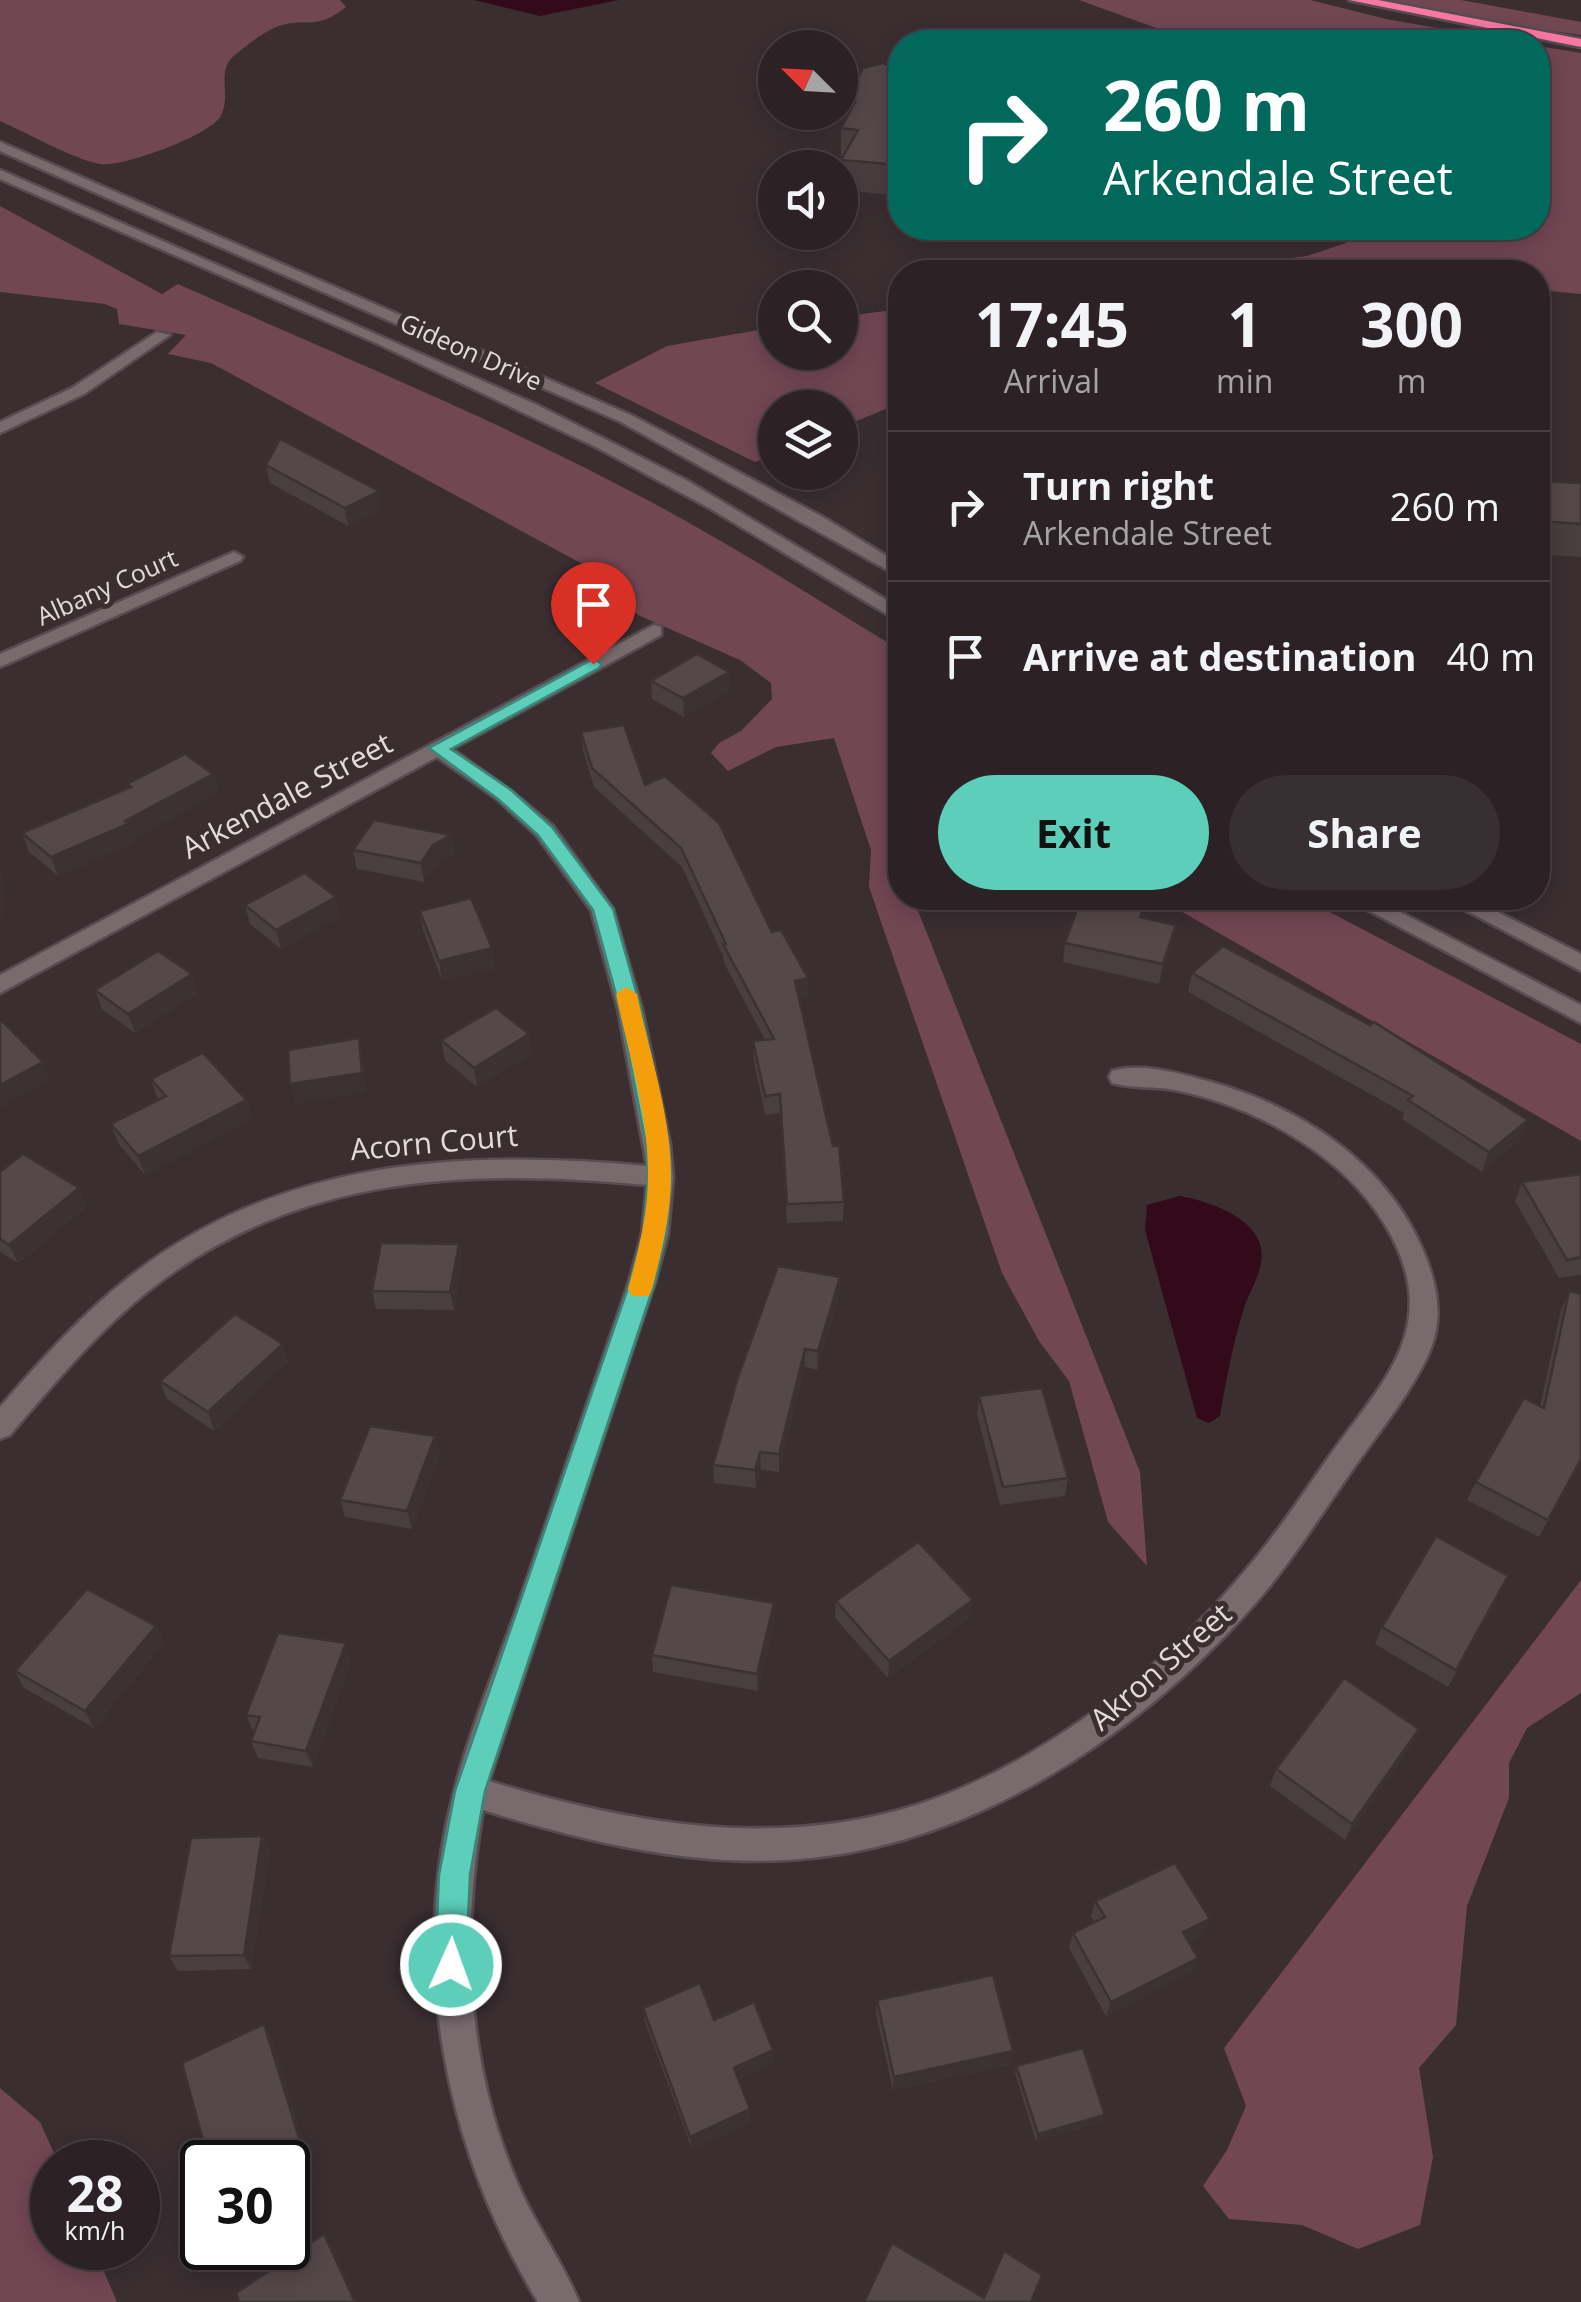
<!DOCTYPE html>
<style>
body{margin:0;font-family:"Open Sans",sans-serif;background:#382f32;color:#f1f3f6;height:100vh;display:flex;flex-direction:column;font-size:38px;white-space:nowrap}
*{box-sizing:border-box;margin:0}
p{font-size:32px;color:#a6a4a7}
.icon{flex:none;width:55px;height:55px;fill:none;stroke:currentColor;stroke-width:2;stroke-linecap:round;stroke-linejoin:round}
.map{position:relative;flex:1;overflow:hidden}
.panel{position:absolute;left:888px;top:260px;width:662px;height:650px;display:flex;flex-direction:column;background:#2c2225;border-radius:40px;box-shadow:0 5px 25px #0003,0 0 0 2px #483f42}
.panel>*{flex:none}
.guide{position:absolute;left:888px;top:30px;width:662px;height:210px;border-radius:40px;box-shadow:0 5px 25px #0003,0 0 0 2px #483f42;background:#00695c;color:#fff;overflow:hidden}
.needle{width:65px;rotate:294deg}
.controls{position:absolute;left:758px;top:30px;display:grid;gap:20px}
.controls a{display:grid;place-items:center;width:100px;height:100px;border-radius:50%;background:#2c2225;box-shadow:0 5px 25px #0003,0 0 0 2px #483f42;font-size:50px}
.speed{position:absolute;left:30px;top:2140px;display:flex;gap:20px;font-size:50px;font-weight:700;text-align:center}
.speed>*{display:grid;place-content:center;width:130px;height:130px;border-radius:50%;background:#2c2225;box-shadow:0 5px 25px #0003,0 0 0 2px #483f42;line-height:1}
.speed small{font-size:25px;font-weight:400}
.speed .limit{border:5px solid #111;border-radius:15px;background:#fff;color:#111}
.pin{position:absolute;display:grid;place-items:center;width:85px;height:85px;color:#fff;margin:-102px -42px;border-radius:50% 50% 50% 0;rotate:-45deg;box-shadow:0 0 10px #0007}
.pin .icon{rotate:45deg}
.me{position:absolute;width:110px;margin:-55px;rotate:2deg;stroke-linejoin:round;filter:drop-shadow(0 0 8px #0008)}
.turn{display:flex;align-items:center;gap:35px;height:210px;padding:0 50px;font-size:45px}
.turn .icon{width:130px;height:130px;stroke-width:2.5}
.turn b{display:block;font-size:70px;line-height:85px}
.eta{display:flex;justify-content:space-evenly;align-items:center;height:170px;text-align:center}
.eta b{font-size:60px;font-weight:700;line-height:70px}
.action{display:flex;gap:20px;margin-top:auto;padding:20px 50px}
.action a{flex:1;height:115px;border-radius:60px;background:#5cceba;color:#111;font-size:40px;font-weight:700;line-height:115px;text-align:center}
.action a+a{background:#382f32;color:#f1f3f6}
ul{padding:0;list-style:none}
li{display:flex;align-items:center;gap:30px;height:150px;padding:0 50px;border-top:2px solid #483f42}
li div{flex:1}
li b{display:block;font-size:38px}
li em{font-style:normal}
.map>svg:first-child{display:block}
</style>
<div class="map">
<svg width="1581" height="2302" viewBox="0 0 1581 2302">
<rect width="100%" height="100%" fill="#3a2e31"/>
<g fill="#724754">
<path d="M0 0H340L346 7C314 33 303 15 274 28 261 34 247 45 236 54 214 70 233 96 220 117 208 136 121 168 100 164 73 159 27 133 0 121Z"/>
<path d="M1079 0H1310L1386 19 1517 42H1195Z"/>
<path d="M1382 0H1461L1581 22V35L1479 21Z"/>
<path d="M1538 46 1581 53V294L1538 290V272H1180L1307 256 1346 243 1357 228H1538Z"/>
<path d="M0 206 162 294 178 284C337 355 499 420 653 503 737 548 818 600 900 650V832C892 852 900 875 900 898H913L1140 1472 1147 1566 1108 1522 1069 1381 1039 1341 1002 1273 869 887 871 850 834 738 776 747 728 771 711 753 719 743 741 731 772 699 771 683 740 660 638 615 601 574 211 363 168 354 186 335 119 324 117 309 105 304 0 292Z"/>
<path d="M900 309V403L840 428V408H775V455L755 462 595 383 667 346 775 327V352H840V317Z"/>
<path d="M1158 898H1303L1581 1044V1141Z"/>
<path d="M1581 1580V1693L1527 1728 1509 1763V1798L1467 1906 1456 2025 1419 2068 1433 2157 1420 2225 1358 2249 1302 2225 1229 2219 1203 2186 1227 2150 1246 2106 1224 2048Z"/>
<path d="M0 2088 40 2122 58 2162H52V2248H94L117 2302H0Z"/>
</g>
<g fill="#320a1a">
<path d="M474 0H619L540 16Z"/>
<path d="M1179 1196C1205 1200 1255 1216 1261 1248 1265 1268 1250 1290 1244 1308 1233 1343 1226 1380 1220 1416L1209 1423 1197 1418 1145 1230 1147 1205Z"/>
</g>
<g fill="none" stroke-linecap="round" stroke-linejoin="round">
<defs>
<g id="street">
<path d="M157 332 170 335 84 394 0 433V422L72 388Z"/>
<path d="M234 552 243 557 240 561 0 667V654Z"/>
<path d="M654 625 661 627V635L452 749 511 791 553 826 613 909 642 1009 670 1144 673 1177 668 1234 655 1282 489 1781C617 1820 752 1846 884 1814 1017 1783 1158 1675 1244 1572 1275 1536 1301 1497 1328 1458 1383 1381 1444 1327 1387 1228 1345 1155 1255 1106 1175 1090 1154 1086 1133 1089 1112 1083L1109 1077 1112 1071C1143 1062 1181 1074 1211 1082 1300 1107 1384 1161 1422 1248 1433 1273 1441 1302 1436 1330 1432 1353 1419 1373 1407 1393 1388 1422 1366 1450 1346 1479 1316 1522 1288 1567 1252 1607 1134 1739 968 1850 787 1860 684 1866 580 1840 483 1810 461 1936 466 2060 516 2180 533 2222 562 2260 579 2302H538C446 2150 408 1966 454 1792 470 1729 496 1667 518 1605 555 1497 592 1390 629 1282L642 1234 647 1185C466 1168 295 1174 147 1292 95 1334 53 1385 10 1435L0 1439V1407C40 1361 80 1316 128 1278 279 1158 463 1149 647 1166L618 1009 591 910 537 836 497 799 437 757 0 993V975Z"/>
</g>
<g id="secondary">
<path d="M0 142 633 416 821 516 900 564V577L621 422 0 151Z"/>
<path d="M0 170 535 404 686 480 900 608V622L711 509 598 448 374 342 0 179Z"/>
<path d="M1345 898H1373L1581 1005V1023Z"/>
<path d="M1442 898H1470L1581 954V971Z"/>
</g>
<path id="highway" d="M1349 0H1378L1581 39V47Z"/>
</defs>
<use href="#street" stroke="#574d50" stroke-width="5"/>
<use href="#secondary" stroke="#574d50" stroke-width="5"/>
<use href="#highway" stroke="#574d50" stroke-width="5"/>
<use href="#street" fill="#796a6e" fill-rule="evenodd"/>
<use href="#secondary" fill="#796a6e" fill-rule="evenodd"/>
<use href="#highway" fill="#fb78a5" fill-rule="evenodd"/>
</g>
<g fill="#493e40">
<path d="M900 72V196L841 190 842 158H841V128L847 118V101Z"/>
<path d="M266 465 382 509 348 526 270 483Z"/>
<path d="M1538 481 1581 483V557L1538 554Z"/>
<path d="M729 672 730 690 684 717 652 699 651 681Z"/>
<path d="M581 732 645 785 772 932 808 978V997L799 999 844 1202 843 1221 787 1223 780 1113 765 1115 754 1061 753 1041 765 1040 724 963 723 956 682 867 594 787 583 750Z"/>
<path d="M213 774 218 793 133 839 134 843 58 876 29 852 22 833 128 788 127 784Z"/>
<path d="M451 835 454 854 436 864 424 882 357 869 353 850Z"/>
<path d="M245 905 340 916 281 949 250 924Z"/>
<path d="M1144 907 1142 918 1172 944 1159 984 1063 962 1065 943 1103 909Z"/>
<path d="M420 911 495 968 442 981 423 930Z"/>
<path d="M1192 973 1521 1139 1482 1172 1402 1119 1404 1113 1188 992Z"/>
<path d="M192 974 197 993 135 1033 102 1009 95 990Z"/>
<path d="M441 1040 532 1053 477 1087 445 1060Z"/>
<path d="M151 1079 246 1100 252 1119 145 1175 118 1143 111 1124 158 1100Z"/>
<path d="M0 1172 79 1188 86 1207 18 1263 0 1252Z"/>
<path d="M1581 1174V1275L1559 1278 1515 1201 1522 1182Z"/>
<path d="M459 1244 462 1263 454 1310 376 1309 372 1291Z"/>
<path d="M840 1277 839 1296 817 1370 805 1367 779 1472 761 1470 756 1488 714 1483 713 1465Z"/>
<path d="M1569 1291 1581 1460 1539 1537 1467 1500 1476 1482 1540 1406 1561 1310Z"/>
<path d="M283 1344 288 1362 214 1431 167 1399 160 1381Z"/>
<path d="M979 1396 1068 1478 1065 1496 1000 1505 977 1414Z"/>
<path d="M435 1436 440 1455 412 1529 345 1517 340 1500Z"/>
<path d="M1499 1594 1448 1687 1375 1644 1382 1627Z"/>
<path d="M973 1600 970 1617 888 1678 835 1618 836 1601Z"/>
<path d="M775 1621 758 1691 653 1672 652 1655Z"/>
<path d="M156 1626 164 1643 94 1728 24 1688 15 1671Z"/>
<path d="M351 1661 313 1767 258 1758 251 1741 255 1732 253 1731 246 1715Z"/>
<path d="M1411 1745 1345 1840 1270 1786 1276 1769Z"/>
<path d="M262 1836 270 1852 251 1969 178 1971 169 1956Z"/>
<path d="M1095 1901 1210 1919 1204 1934 1189 1942 1192 1972 1106 2016 1069 1948 1073 1933 1094 1922 1091 1916Z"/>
<path d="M877 2000 1013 2051 1010 2065 893 2090 876 2014Z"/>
<path d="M643 2008 714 2020 773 2050V2064L738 2080 750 2123 692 2149 645 2022Z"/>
<path d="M1016 2066 1103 2122 1036 2141 1015 2073Z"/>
</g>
<g fill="#3c3234">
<path d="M379 491 382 509 348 526 345 508Z"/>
<path d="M729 672 730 690 684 717 683 698Z"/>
<path d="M213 774 218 793 133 839 134 843 58 876 51 857 125 821Z"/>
<path d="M451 835 454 854 436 864 424 882 421 863 433 845Z"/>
<path d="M0 868 5 882 3 917H0Z"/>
<path d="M336 897 340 916 281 949 276 930Z"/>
<path d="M1176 925 1172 944 1159 984 1163 964Z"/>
<path d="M492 948 495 968 442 981 439 961Z"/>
<path d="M192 974 197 993 135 1033 128 1014Z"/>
<path d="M808 978V997L795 1001V981Z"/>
<path d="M529 1034 532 1053 477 1087 474 1068Z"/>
<path d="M359 1038 363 1058 367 1092 295 1104 290 1084Z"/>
<path d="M43 1062 50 1081 0 1108V1085Z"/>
<path d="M246 1100 252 1119 145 1175 138 1156Z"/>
<path d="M1528 1120 1521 1139 1482 1172 1489 1152Z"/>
<path d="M79 1188 86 1207 18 1263 9 1245Z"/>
<path d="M459 1244 462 1263 454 1310 450 1292Z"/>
<path d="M840 1277 839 1296 817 1370 818 1351Z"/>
<path d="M283 1344 288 1362 214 1431 208 1412Z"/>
<path d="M805 1349V1367L779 1472V1454Z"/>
<path d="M435 1436 440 1455 412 1529 407 1511Z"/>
<path d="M760 1452 761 1470 756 1488 755 1470Z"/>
<path d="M973 1600 970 1617 888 1678 889 1661Z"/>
<path d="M774 1603 775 1621 758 1691 757 1674Z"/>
<path d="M156 1626 164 1643 94 1728 85 1711Z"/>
<path d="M346 1643 351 1661 313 1767 306 1751Z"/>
<path d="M1419 1729 1411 1745 1345 1840 1352 1824Z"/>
<path d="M262 1836 270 1852 251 1969 244 1955Z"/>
<path d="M1210 1919 1204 1934 1178 1947 1183 1932Z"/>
<path d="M1198 1958 1192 1972 1106 2016 1111 2002Z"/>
<path d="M264 2024 272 2038 315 2177 288 2191V2174Z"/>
<path d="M773 2050V2064L735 2082 734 2068Z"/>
<path d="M1013 2051 1010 2065 893 2090 894 2077Z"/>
<path d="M750 2109V2123L692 2149 690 2137Z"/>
<path d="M1105 2115 1103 2122 1036 2141 1038 2134Z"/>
<path d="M324 2234 332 2246 357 2302H355Z"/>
</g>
<g fill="#55484b" stroke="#3c3234" stroke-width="2.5">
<path d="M883 63 900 72V165L841 160 858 130 841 128 855 102 847 101 863 68Z"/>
<path d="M280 439 379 491 345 508 266 465Z"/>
<path d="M1538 481 1581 483V524L1538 521Z"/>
<path d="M697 654 729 672 683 698 651 681Z"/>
<path d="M624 725 645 785 665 776 719 823 772 932 781 930 808 978 795 981 833 1146H839L844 1202 787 1204 780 1094 765 1096 753 1041 774 1039 723 944H726L681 848 592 768 581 732Z"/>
<path d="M185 754 213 774 125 821 128 824 51 857 22 833 131 787 127 784Z"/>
<path d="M374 820 451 835 433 845 421 863 353 850Z"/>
<path d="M305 873 336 897 276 930 245 905Z"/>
<path d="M471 898 492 948 439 961 420 911Z"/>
<path d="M1107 899 1144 907 1140 917 1176 925 1163 964 1065 943 1079 904 1103 909Z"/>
<path d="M1223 946 1370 1025 1374 1022 1528 1120 1489 1152 1408 1100 1413 1096 1192 973Z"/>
<path d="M158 951 192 974 128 1014 95 990Z"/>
<path d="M496 1008 529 1034 474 1068 441 1040Z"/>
<path d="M2 1021 43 1062 0 1085V1022Z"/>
<path d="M359 1038 362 1073 290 1084 288 1050Z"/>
<path d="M203 1053 246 1100 138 1156 111 1124 166 1096 151 1079Z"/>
<path d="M23 1154 79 1188 9 1245 0 1239V1172Z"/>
<path d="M1581 1174V1257L1567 1260 1522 1182Z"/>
<path d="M381 1243 459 1244 450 1292 372 1291Z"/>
<path d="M778 1266 840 1277 818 1351 805 1349 779 1454 760 1452 755 1470 713 1465 738 1377Z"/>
<path d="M1569 1291 1581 1294V1459L1548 1520 1476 1482 1524 1398 1544 1408Z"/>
<path d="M235 1314 283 1344 208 1412 160 1381Z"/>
<path d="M1042 1388 1068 1478 1003 1487 979 1396Z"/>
<path d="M370 1426 435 1436 407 1511 340 1500Z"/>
<path d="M1436 1536 1508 1576 1456 1670 1382 1627Z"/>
<path d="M918 1542 973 1600 889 1661 836 1601Z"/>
<path d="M671 1585 774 1603 757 1674 652 1655Z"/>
<path d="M87 1589 156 1626 85 1711 15 1671Z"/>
<path d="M278 1633 346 1643 306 1751 251 1741 260 1717 246 1715Z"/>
<path d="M1344 1678 1419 1729 1352 1824 1276 1769Z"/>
<path d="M262 1836 244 1955 169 1956 191 1838Z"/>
<path d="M1175 1863 1210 1919 1183 1932 1198 1958 1111 2002 1073 1933 1105 1917 1095 1901Z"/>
<path d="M993 1975 1013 2051 894 2077 877 2000Z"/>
<path d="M700 1983 714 2020 754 2002 773 2050 734 2068 750 2109 690 2137 643 2008Z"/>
<path d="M264 2024 307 2164 288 2174V2162H209L182 2063Z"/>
<path d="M1083 2048 1105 2115 1038 2134 1016 2066Z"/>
<path d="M324 2234 355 2302H239L236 2293Z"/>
<path d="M892 2243 984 2298 1004 2251 1042 2275 1031 2302H864Z"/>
</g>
<path fill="#5cceba" stroke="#3c8679" stroke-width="2.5" d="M593 659 602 664 599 668 451 749 511 790 552 827 613 909 641 1009 669 1144 671 1177 666 1234 655 1282 485 1791 470 1875 466 1965 462 1976 451 1981 440 1976 435 1965 439 1875 455 1791 630 1282 643 1234 648 1177 646 1144 620 1009 593 910 538 835 498 799 429 748Z"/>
<path fill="#f59e0b" d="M626 987 637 994C649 1052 671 1115 671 1175 671 1214 662 1251 652 1289L649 1296H632L628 1289C638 1252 648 1215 648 1176 649 1116 628 1052 616 994Z"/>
<g text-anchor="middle" stroke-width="10" stroke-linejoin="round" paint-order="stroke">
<g font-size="25" fill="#e3dadc" stroke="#3a2e31">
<text transform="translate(471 352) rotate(24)" y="9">Gideon Drive</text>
<text transform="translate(107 587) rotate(-24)" y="9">Albany Court</text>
</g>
<g font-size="30" fill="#e3dadc" stroke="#3a2e31">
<text transform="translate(287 796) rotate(-28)" y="10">Arkendale Street</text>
<text transform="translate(434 1143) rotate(-5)" y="10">Acorn Court</text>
<text transform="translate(1161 1667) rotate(-41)" y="10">Akron Street</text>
</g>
</g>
</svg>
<div class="controls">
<a><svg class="needle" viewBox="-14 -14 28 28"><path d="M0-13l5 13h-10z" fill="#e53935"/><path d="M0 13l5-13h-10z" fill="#a6a4a7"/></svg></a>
<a><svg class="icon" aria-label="sound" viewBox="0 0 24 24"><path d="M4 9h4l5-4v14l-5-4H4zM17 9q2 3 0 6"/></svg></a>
<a><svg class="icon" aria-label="search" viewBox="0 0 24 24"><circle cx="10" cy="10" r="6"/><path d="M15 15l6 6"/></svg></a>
<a><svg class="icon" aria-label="layers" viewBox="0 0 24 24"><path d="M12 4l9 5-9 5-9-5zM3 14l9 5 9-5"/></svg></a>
</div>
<div class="speed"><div>28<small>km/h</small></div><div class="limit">30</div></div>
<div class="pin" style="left:593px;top:664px;background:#d93025"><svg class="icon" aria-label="arrive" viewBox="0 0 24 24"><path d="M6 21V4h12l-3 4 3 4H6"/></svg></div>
<svg class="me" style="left:451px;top:1965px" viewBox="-20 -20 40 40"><circle r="17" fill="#5cceba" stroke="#fff" stroke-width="3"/><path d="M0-11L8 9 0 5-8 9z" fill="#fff"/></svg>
<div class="guide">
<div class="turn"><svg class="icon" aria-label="right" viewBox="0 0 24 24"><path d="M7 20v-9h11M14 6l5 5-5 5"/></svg><div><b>260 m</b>Arkendale Street</div></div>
</div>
<section class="panel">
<div class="eta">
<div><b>17:45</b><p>Arrival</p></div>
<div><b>1</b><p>min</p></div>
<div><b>300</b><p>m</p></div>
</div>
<ul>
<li><svg class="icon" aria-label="right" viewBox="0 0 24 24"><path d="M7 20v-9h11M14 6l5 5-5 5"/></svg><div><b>Turn right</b><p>Arkendale Street</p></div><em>260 m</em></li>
<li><svg class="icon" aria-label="arrive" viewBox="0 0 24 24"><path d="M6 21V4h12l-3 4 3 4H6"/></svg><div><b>Arrive at destination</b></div><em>40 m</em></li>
</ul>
<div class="action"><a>Exit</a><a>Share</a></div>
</section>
</div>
